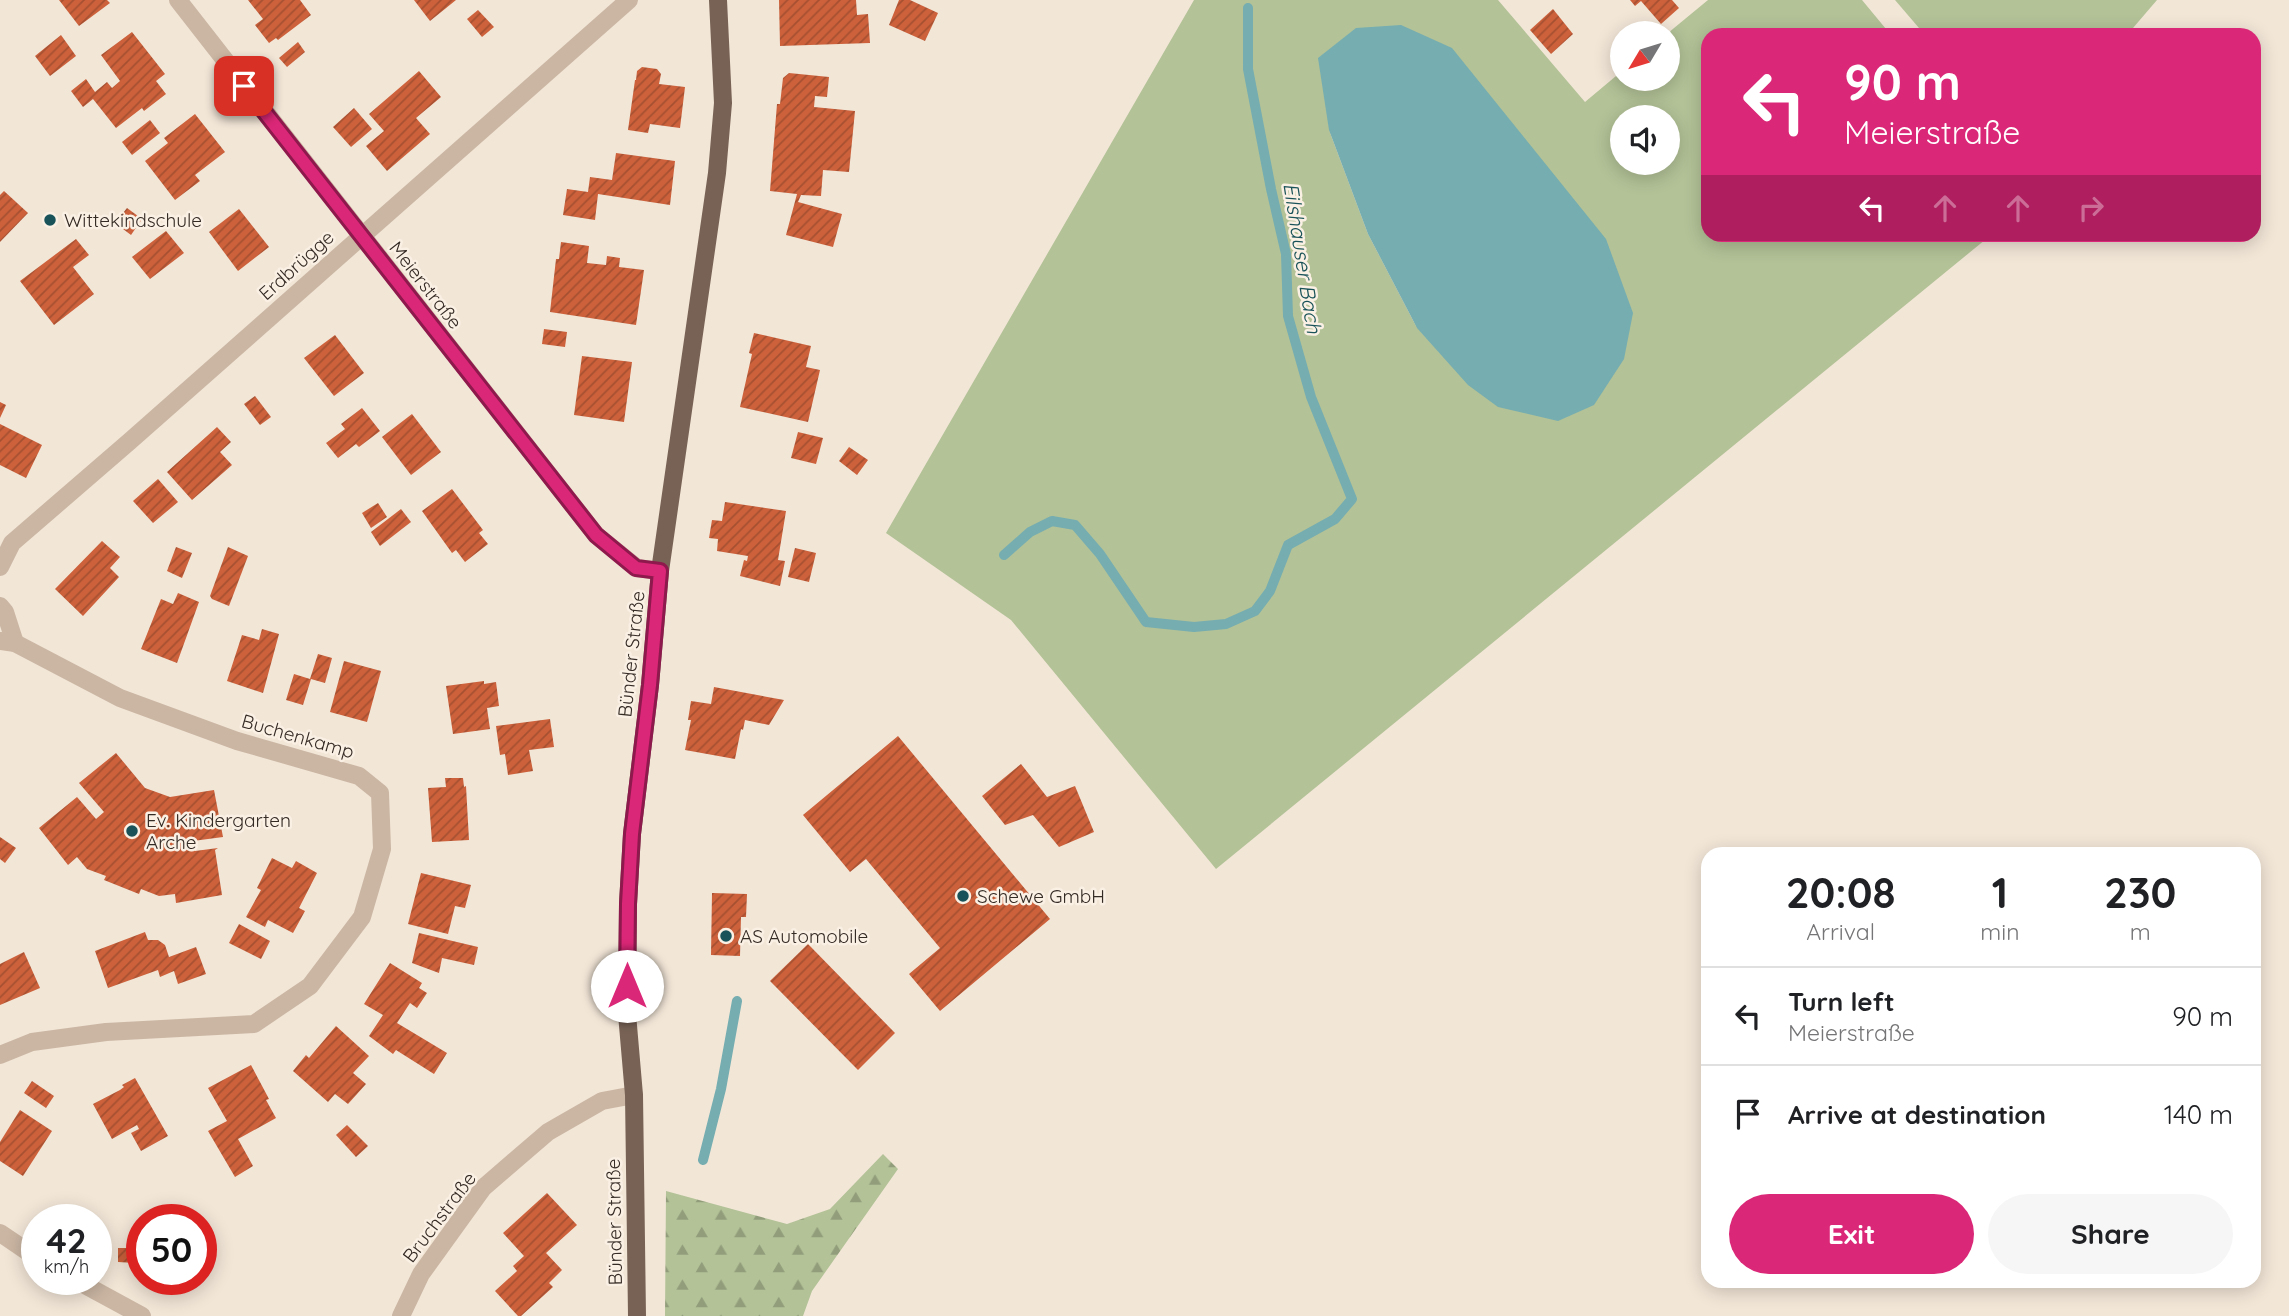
<!DOCTYPE html>
<meta charset="utf-8">
<style>
body{margin:0;font-family:Quicksand,sans-serif;background:#f6f6f6;color:#202124;height:100vh;display:flex;flex-direction:column;font-size:26px;white-space:nowrap}
*{box-sizing:border-box;margin:0}
p{font-size:23px;color:#757577}
.icon{flex:none;width:38px;height:38px;fill:none;stroke:currentColor;stroke-width:2;stroke-linecap:round;stroke-linejoin:round}
.map{position:relative;flex:1;overflow:hidden}
.side{position:absolute;left:1701px;top:847px;width:560px;height:441px;display:flex;flex-direction:column;background:#fff;border-radius:21px;box-shadow:0 4px 18px #0003}
.side>*{flex:none}
.banner{position:absolute;left:1701px;top:28px;width:560px;height:214px;border-radius:21px;box-shadow:0 4px 18px #0003;background:#db2777;color:#fff;overflow:hidden}
.needle{width:46px;rotate:232deg}
.tools{position:absolute;left:1610px;top:21px;display:grid;gap:14px}
.tools a{display:grid;place-items:center;width:70px;height:70px;border-radius:50%;background:#fff;box-shadow:0 4px 18px #0003;font-size:35px}
.speed{position:absolute;left:21px;top:1204px;display:flex;gap:14px;font-size:35px;font-weight:700;text-align:center}
.speed>*{display:grid;place-content:center;width:91px;height:91px;border-radius:50%;background:#fff;box-shadow:0 4px 18px #0003;line-height:1}
.speed small{font-size:18px;font-weight:400}
.speed .limit{border:10px solid #d22;background:#fff;color:#111}
.pin{position:absolute;display:grid;place-items:center;width:60px;height:60px;color:#fff;margin:-30px;border-radius:14px;box-shadow:0 4px 10px #0006}
.me{position:absolute;width:77px;margin:-38px;rotate:0deg;stroke-linejoin:round;filter:drop-shadow(0 0 5px #0008)}
.turn{display:flex;align-items:center;gap:24px;height:147px;padding:0 28px;font-size:32px}
.turn .icon{width:91px;height:91px;stroke-width:2.5}
.turn b{display:block;font-size:49px;line-height:60px}
.lanes{display:flex;align-items:center;height:66px;padding:0 28px;background:#0003;justify-content:center;gap:35px;direction:ltr}
.lanes .off{opacity:.35}
.eta{display:flex;justify-content:space-evenly;align-items:center;height:119px;text-align:center}
.eta b{font-size:42px;font-weight:700;line-height:49px}
.cta{display:flex;gap:14px;margin-top:auto;padding:14px 28px}
.cta a{flex:1;height:80px;border-radius:42px;background:#db2777;color:#fff;font-size:28px;font-weight:700;line-height:80px;text-align:center}
.cta a+a{background:#f6f6f6;color:#202124}
ul{padding:0;list-style:none}
li{display:flex;align-items:center;gap:21px;height:98px;padding:0 28px;border-top:2px solid #e0e0e0}
li div{flex:1}
li b{display:block;font-size:26px}
li em{font-style:normal}
.map>svg:first-child{display:block}
</style>
<div class="map">
<svg width="2289" height="1316" viewBox="0 0 2289 1316">
<defs>
<pattern id="forest-firs" width="22" height="20" patternUnits="userSpaceOnUse" patternTransform="scale(1.75)"><rect width="22" height="20" fill="#b3c297"/><path d="M5 1l3.5 6h-7zM16 11l3.5 6h-7z" fill="#929e7b"/></pattern>
<pattern id="building-hatch" width="6" height="6" patternUnits="userSpaceOnUse" patternTransform="scale(1.75)"><rect width="6" height="6" fill="#cc613b"/><path d="M-1 1l2-2M0 6l6-6M5 7l2-2" fill="none" stroke="#a65031"/></pattern>
</defs>
<rect width="100%" height="100%" fill="#f2e6d7"/>
<g fill="#b3c297" fill-rule="evenodd">
<path d="M1194 0H1498L1585 102 1622 71V79H1668V33L1708 0H1862L1891 35H1708V234L1991 235 1216 869 1011 620 886 533ZM1622 117H1668V163H1622ZM1329 130 1417 328 1368 234Z"/>
<path d="M1895 0H2157L2127 35H1925Z"/>
</g>
<path fill="url(#forest-firs)" d="M883 1154 898 1169 812 1291 803 1316H665L666 1191 787 1224 830 1209Z"/>
<path fill="#75adb1" d="M1401 25 1452 48 1606 239 1633 313 1624 359 1594 405 1558 421 1498 407 1468 385 1417 328 1368 234 1329 130 1318 58 1356 28Z"/>
<g fill="none" stroke-linecap="round" stroke-linejoin="round">
<g stroke="#75adb1" stroke-width="10">
<path d="M1004 555 1030 532 1052 521 1075 525 1100 554 1146 622 1194 627 1226 624 1255 611 1270 591 1288 545 1335 519 1352 499 1311 397 1288 316 1286 254 1271 189 1248 69V8"/>
<path d="M703 1160 721 1089 737 1001"/>
</g>
</g>
<g fill="url(#building-hatch)">
<path d="M59 0H107L110 3 79 26Z"/>
<path d="M248 0H300L311 15 278 40 276 38 269 43 255 25 263 19Z"/>
<path d="M414 0H456L430 21Z"/>
<path d="M779 0H856L857 15 868 14 870 43 780 46Z"/>
<path d="M899 0H910L938 13 925 41 889 25Z"/>
<path d="M1630 0H1672L1679 8 1661 24 1641 1 1635 6Z"/>
<path d="M1553 9 1573 34 1551 54 1530 30Z"/>
<path d="M478 10 494 27 482 37 467 19Z"/>
<path d="M132 32 165 74 156 81 166 94 144 111 142 108 116 128 93 99 83 107 71 91 86 79 95 92 107 82 112 88 120 81 101 55Z"/>
<path d="M61 35 76 56 50 76 35 56Z"/>
<path d="M298 42 305 52 287 67 279 58Z"/>
<path d="M642 67 657 69 661 74 659 84 685 87 680 128 650 124 648 133 628 130 635 80H636L637 71Z"/>
<path d="M419 71 441 97 416 118 430 134 387 171 366 146 384 131 369 114Z"/>
<path d="M789 73 829 77 827 97 815 96 814 107 855 111 849 172 823 170 821 196 801 195 798 202 842 214 833 247 786 235 797 194 770 191 777 104H780L783 78Z"/>
<path d="M354 108 372 129 351 147 333 127Z"/>
<path d="M195 114 225 152 195 175 200 181 175 200 145 161 168 143 164 138Z"/>
<path d="M150 120 160 133 132 155 122 142Z"/>
<path d="M616 153 675 161 670 205 598 194 595 220 563 215 567 189 588 192 590 177 612 180Z"/>
<path d="M4 191 28 213 0 242V195Z"/>
<path d="M127 208 142 219 131 235 115 223Z"/>
<path d="M239 209 269 247 238 271 209 232Z"/>
<path d="M166 231 184 253 150 279 132 257Z"/>
<path d="M76 239 89 255 73 267 94 294 54 325 20 281Z"/>
<path d="M561 242 589 246 587 263 606 265 607 256 620 258 619 267 644 270 636 325 550 312 556 259H559Z"/>
<path d="M544 329 567 332 565 347 542 344Z"/>
<path d="M754 333 811 346 806 367 820 370 808 422 740 407 752 354 749 353Z"/>
<path d="M335 335 364 373 334 396 304 358Z"/>
<path d="M582 356 632 362 624 422 574 415Z"/>
<path d="M255 396 271 417 260 425 244 404Z"/>
<path d="M0 402 6 405 0 418Z"/>
<path d="M362 408 380 431 359 447 356 444 338 458 326 443 345 429 341 424Z"/>
<path d="M412 414 441 452 411 475 382 437Z"/>
<path d="M0 424 42 445 26 478 0 465Z"/>
<path d="M217 427 231 442 220 452 232 465 192 500 167 472Z"/>
<path d="M798 432 823 438 816 464 791 458Z"/>
<path d="M849 447 868 460 857 475 839 461Z"/>
<path d="M158 479 178 502 153 523 133 501Z"/>
<path d="M452 489 483 530 479 533 488 544 465 562 456 550 452 553 422 511Z"/>
<path d="M725 502 786 511 778 560 785 561 780 586 740 576 744 560 747 561 748 556 717 551 718 539 709 538 712 520 722 521Z"/>
<path d="M378 503 387 517 371 528 362 513Z"/>
<path d="M401 509 411 522 380 546 371 532Z"/>
<path d="M102 541 120 557 110 568 119 577 83 616 55 589Z"/>
<path d="M176 547 192 553 182 578 167 571Z"/>
<path d="M228 547 248 556 229 606 212 599 210 596Z"/>
<path d="M795 548 816 553 809 582 788 577Z"/>
<path d="M178 593 199 602 177 663 141 649 161 599 173 604Z"/>
<path d="M262 629 279 634 263 693 227 681 242 635 259 640Z"/>
<path d="M318 654 332 658 325 683 311 679 303 705 286 700 294 674 310 679Z"/>
<path d="M344 661 381 671 367 722 330 712Z"/>
<path d="M484 681V684L496 682 499 706 487 708 490 729 453 734 446 686Z"/>
<path d="M714 687 784 700 769 725 745 720 743 730 741 729 735 759 685 750 691 720H688L691 701 711 704Z"/>
<path d="M550 719 554 747 529 750 533 771 508 775 505 754 500 755 496 726Z"/>
<path d="M898 736 1050 919 940 1011 909 974 940 948 866 859 850 872 803 815Z"/>
<path d="M116 753 145 788 170 797 214 790 223 837 193 841 195 851 218 848 215 850 222 895 176 903 175 894 159 896 141 889 139 894 104 880 106 876 87 869 77 857 68 865 39 828 77 797 96 819 104 812 79 783Z"/>
<path d="M1021 764 1047 797 1075 786 1094 832 1059 847 1033 815 1005 825 982 796Z"/>
<path d="M445 778H463L464 787 466 786 469 840 432 842 428 788 446 787Z"/>
<path d="M0 837 16 848 5 863 0 859Z"/>
<path d="M272 858 292 868 296 861 317 873 299 908 305 911 293 933 268 920 265 927 246 917 261 890 257 888Z"/>
<path d="M421 873 471 885 465 908 455 906 448 934 408 924Z"/>
<path d="M712 893 747 894 746 917H741L740 956 711 955Z"/>
<path d="M239 924 270 941 261 959 229 943Z"/>
<path d="M145 932 148 940H158L165 945 169 957 196 947 206 974 178 984 174 971 160 977 158 970 108 988 95 951Z"/>
<path d="M419 933 478 947 474 965 442 958 439 973 412 963Z"/>
<path d="M808 944 895 1033 858 1070 770 981Z"/>
<path d="M24 952 40 988 0 1005V964Z"/>
<path d="M390 963 422 983 419 988 427 993 417 1008 410 1003 397 1023 447 1053 434 1074 396 1050 393 1054 369 1036 383 1015 364 1004Z"/>
<path d="M336 1026 369 1056 353 1073 366 1084 348 1104 335 1094 328 1102 293 1071 306 1055 309 1058Z"/>
<path d="M251 1065 269 1099 266 1100 276 1118 238 1139 253 1166 235 1177 208 1131 227 1121 208 1088Z"/>
<path d="M135 1078 168 1136 141 1151 131 1133 139 1129 137 1125 112 1139 93 1104 120 1090 124 1087 122 1085Z"/>
<path d="M32 1081 54 1096 46 1108 24 1093Z"/>
<path d="M20 1110 52 1131 23 1176 0 1161V1142Z"/>
<path d="M347 1125 368 1146 356 1157 336 1135Z"/>
<path d="M547 1193 577 1225 546 1253 562 1270 549 1283 553 1287 521 1316H518L495 1291 517 1271 513 1266 524 1256 503 1233Z"/>
<path d="M118 1248H135V1263L118 1262Z"/>
</g>
<g fill="none" stroke-linecap="round" stroke-linejoin="round">
<g stroke="#cbb6a3" stroke-width="18">
<path d="M178 0 596 535 637 568 660 571"/>
<path d="M0 567 12 543 130 441 629 0"/>
<path d="M0 606 5 612 15 643"/>
<path d="M0 641 15 643 120 698 237 741 359 776 380 793 382 849 362 917 310 986 254 1024 106 1032 32 1042 0 1055"/>
<path d="M0 1233 37 1258"/>
<path d="M74 1279 142 1316"/>
<path d="M401 1316 421 1274 483 1188 548 1132 602 1101 634 1095"/>
</g>
<path stroke="#786256" stroke-width="18" d="M637 1316 634 1095 627 1014 628 904 632 834 650 685 660 571 717 173 723 103 718 0"/>
</g>
<g fill="none" stroke-linecap="round" stroke-linejoin="round">
<defs>
<path id="route" d="M244 86 596 535 636 568 660 571 650 685 632 834 628 904 627 986"/>
</defs>
<use href="#route" stroke="#8e194d" stroke-width="18"/>
<use href="#route" stroke="#db2777" stroke-width="12"/>
</g>
<g fill="#195359" stroke="#faf0e4" stroke-width="2.5">
<circle cx="50" cy="220" r="7"/>
<circle cx="132" cy="831" r="7"/>
<circle cx="963" cy="896" r="7"/>
<circle cx="726" cy="936" r="7"/>
</g>
<g text-anchor="middle" stroke-width="5" stroke-linejoin="round" paint-order="stroke">
<g font-size="19" fill="#352b25" stroke="#faf0e4" text-anchor="start">
<text x="64" y="227">Wittekindschule</text>
<text x="146" y="827">Ev. Kindergarten<tspan x="146" dy="22">Arche</tspan></text>
<text x="977" y="903">Schewe GmbH</text>
<text x="740" y="943">AS Automobile</text>
</g>
<g font-size="19" fill="#352b25" stroke="#faf0e4">
<text transform="translate(296 265) rotate(-42)" y="7">Erdbrügge</text>
<text transform="translate(426 285) rotate(52)" y="7">Meierstraße</text>
<text transform="translate(631 654) rotate(-84)" y="7">Bünder Straße</text>
<text transform="translate(298 736) rotate(16)" y="7">Buchenkamp</text>
<text transform="translate(439 1217) rotate(-53)" y="7">Bruchstraße</text>
<text transform="translate(614 1222) rotate(-91)" y="7">Bünder Straße</text>
</g>
<g font-size="21" font-style="italic" fill="#195359" stroke="#faf0e4">
<text transform="translate(1302 258) rotate(81)" y="7">Eilshauser Bach</text>
</g>
</g>
</svg>
<div class="tools">
<a><svg class="needle" viewBox="-14 -14 28 28"><path d="M0-13l5 13h-10z" fill="#e53935"/><path d="M0 13l5-13h-10z" fill="#757577"/></svg></a>
<a><svg class="icon" aria-label="sound" viewBox="0 0 24 24"><path d="M4 9h4l5-4v14l-5-4H4zM17 9q2 3 0 6"/></svg></a>
</div>
<div class="speed"><div>42<small>km/h</small></div><div class="limit">50</div></div>
<div class="pin" style="left:244px;top:86px;background:#d93025"><svg class="icon" aria-label="arrive" viewBox="0 0 24 24"><path d="M6 21V4h12l-3 4 3 4H6"/></svg></div>
<svg class="me" style="left:627px;top:986px" viewBox="-20 -20 40 40"><circle r="19" fill="#fff"/><path d="M0-13L10 11 0 6-10 11z" fill="#db2777"/></svg>
<div class="banner">
<div class="turn"><svg class="icon" aria-label="left" viewBox="0 0 24 24"><path d="M17 20v-9H6M10 6l-5 5 5 5"/></svg><div><b>90 m</b>Meierstraße</div></div>
<div class="lanes"><svg class="icon" aria-label="left" viewBox="0 0 24 24"><path d="M17 20v-9H6M10 6l-5 5 5 5"/></svg><svg class="icon off" aria-label="ahead" viewBox="0 0 24 24"><path d="M12 20V5M6 11l6-6 6 6"/></svg><svg class="icon off" aria-label="ahead" viewBox="0 0 24 24"><path d="M12 20V5M6 11l6-6 6 6"/></svg><svg class="icon off" aria-label="right" viewBox="0 0 24 24"><path d="M7 20v-9h11M14 6l5 5-5 5"/></svg></div>
</div>
<section class="side">
<div class="eta">
<div><b>20:08</b><p>Arrival</p></div>
<div><b>1</b><p>min</p></div>
<div><b>230</b><p>m</p></div>
</div>
<ul>
<li><svg class="icon" aria-label="left" viewBox="0 0 24 24"><path d="M17 20v-9H6M10 6l-5 5 5 5"/></svg><div><b>Turn left</b><p>Meierstraße</p></div><em>90 m</em></li>
<li><svg class="icon" aria-label="arrive" viewBox="0 0 24 24"><path d="M6 21V4h12l-3 4 3 4H6"/></svg><div><b>Arrive at destination</b></div><em>140 m</em></li>
</ul>
<div class="cta"><a>Exit</a><a>Share</a></div>
</section>
</div>
